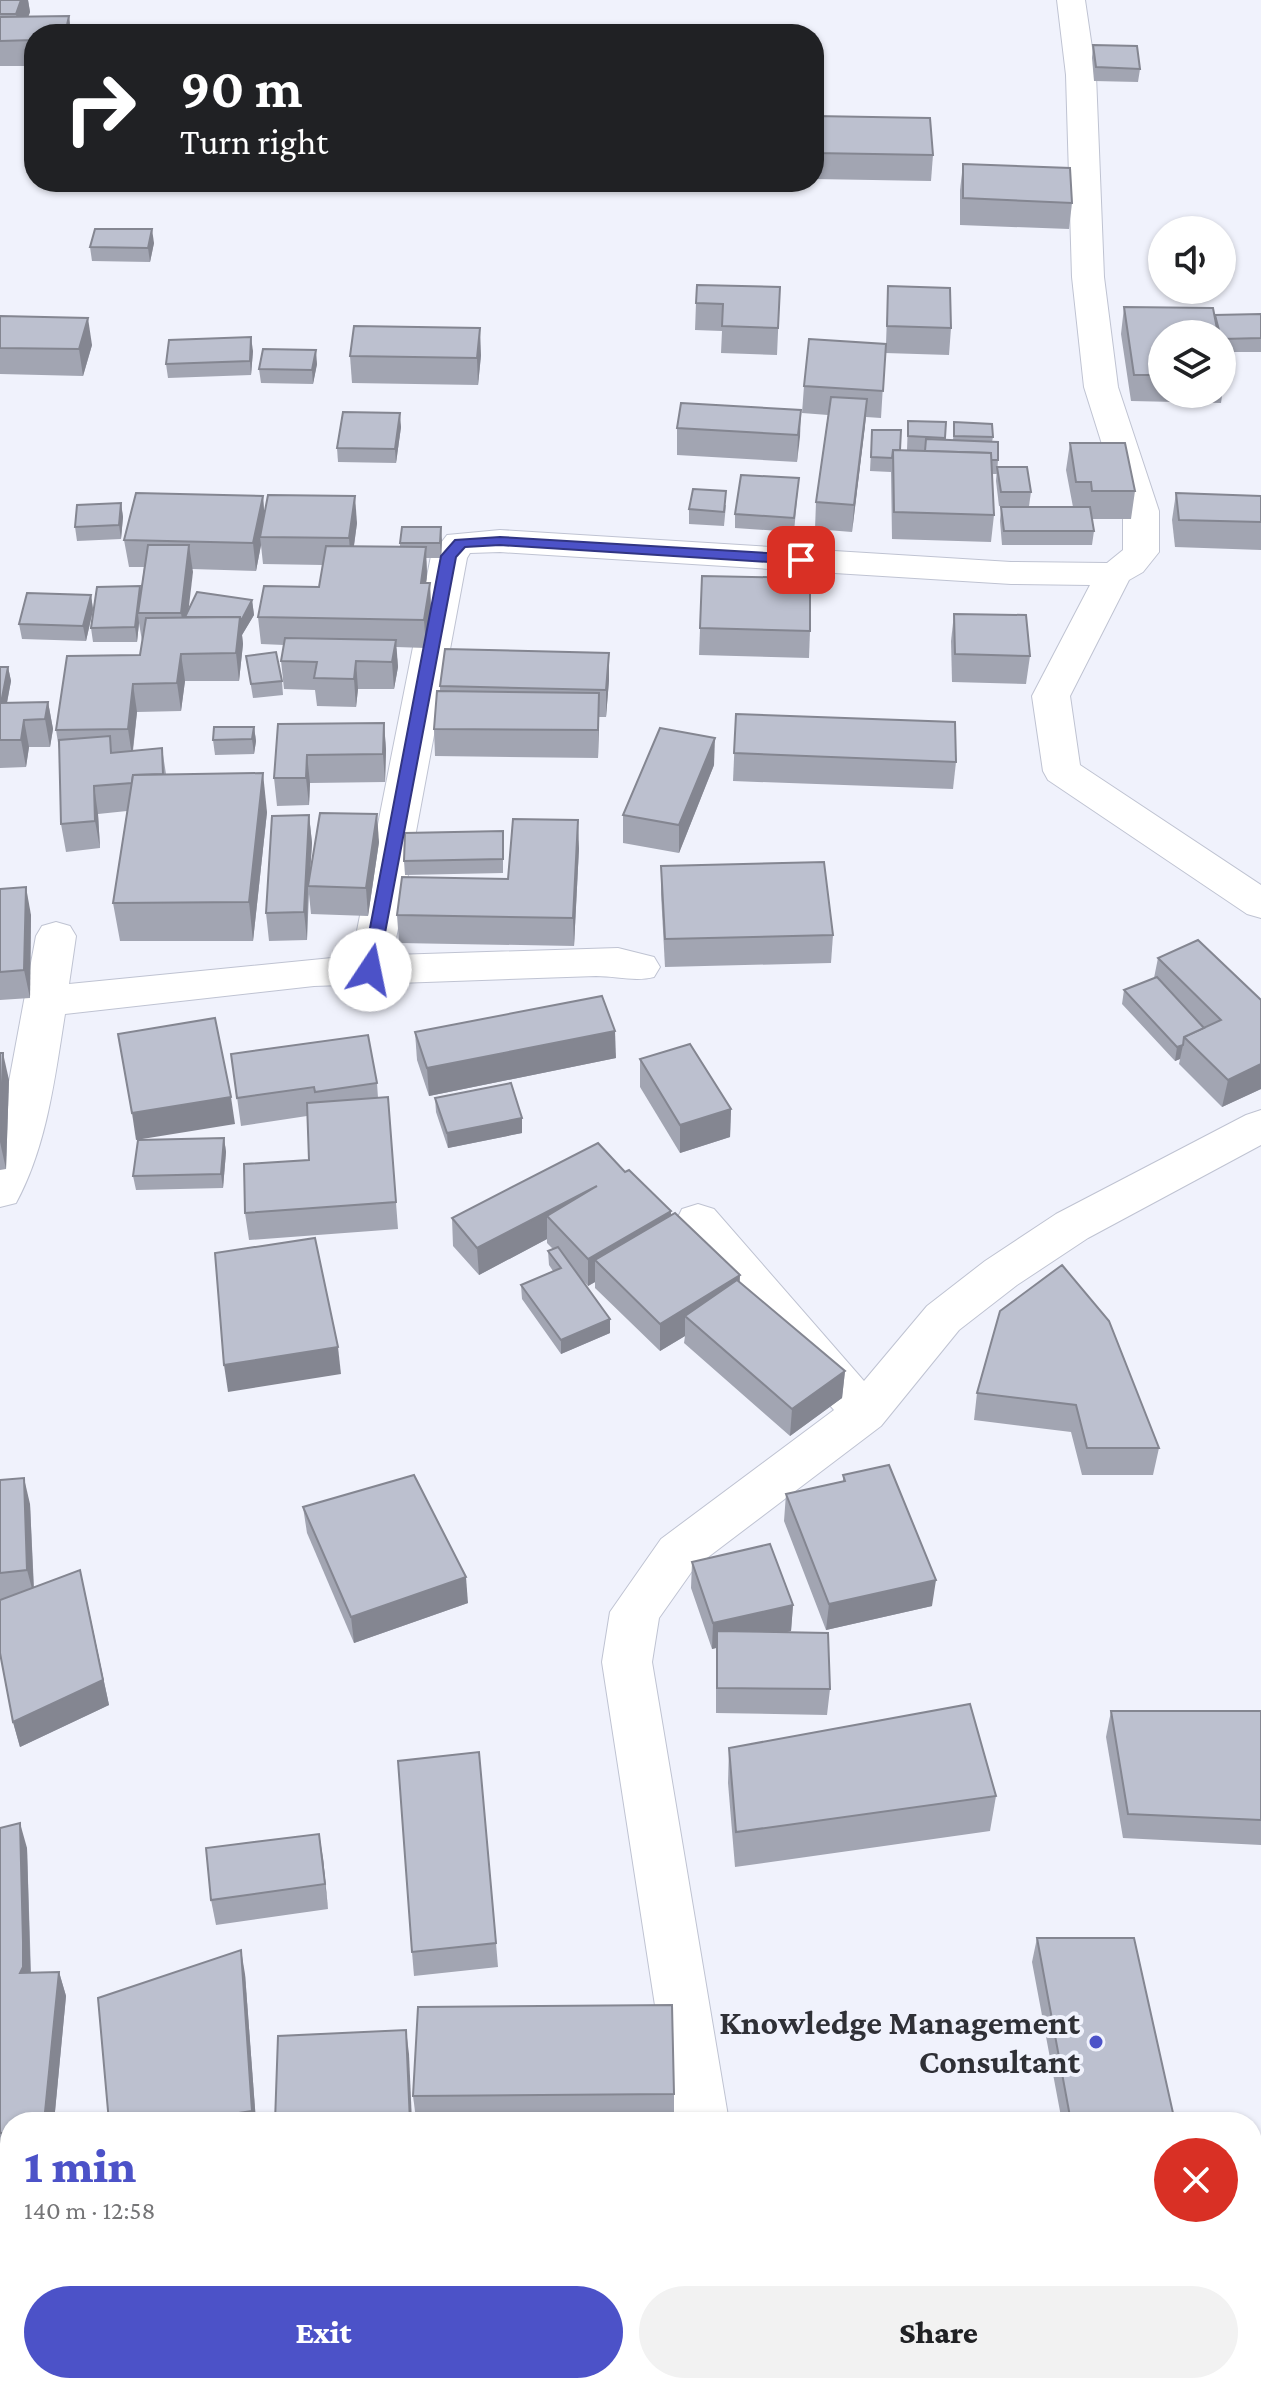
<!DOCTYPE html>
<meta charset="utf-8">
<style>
body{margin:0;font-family:"Crimson Pro",serif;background:#f2f2f2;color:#202124;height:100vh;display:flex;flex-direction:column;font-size:30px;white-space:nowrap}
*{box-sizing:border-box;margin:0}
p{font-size:26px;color:#757577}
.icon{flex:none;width:44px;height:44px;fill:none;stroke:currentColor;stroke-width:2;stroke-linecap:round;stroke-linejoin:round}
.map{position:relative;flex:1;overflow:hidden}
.side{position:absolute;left:0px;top:2112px;width:1262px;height:282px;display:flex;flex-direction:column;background:#fff;border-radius:32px 32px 0 0;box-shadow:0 2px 6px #0004}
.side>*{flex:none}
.guide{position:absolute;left:24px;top:24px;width:800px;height:168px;border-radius:32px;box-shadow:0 2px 6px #0004;background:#202124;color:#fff;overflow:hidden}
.tools{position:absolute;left:1148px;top:216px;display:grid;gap:16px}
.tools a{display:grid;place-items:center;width:88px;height:88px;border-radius:50%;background:#fff;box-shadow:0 2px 6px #0004;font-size:40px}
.pin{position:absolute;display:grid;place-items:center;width:68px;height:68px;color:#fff;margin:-34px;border-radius:16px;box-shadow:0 4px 12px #0006}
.me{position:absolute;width:88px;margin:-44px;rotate:11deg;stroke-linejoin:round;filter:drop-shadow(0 0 6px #0008)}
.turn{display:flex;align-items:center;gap:28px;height:168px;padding:0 24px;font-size:36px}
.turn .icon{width:104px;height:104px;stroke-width:2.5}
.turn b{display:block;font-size:56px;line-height:68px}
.round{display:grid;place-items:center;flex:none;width:84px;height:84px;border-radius:42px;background:#f2f2f2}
.overview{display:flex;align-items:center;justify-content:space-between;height:136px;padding:0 24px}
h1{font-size:48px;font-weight:800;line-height:60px;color:#4c52c8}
.primary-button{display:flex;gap:16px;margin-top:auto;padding:16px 24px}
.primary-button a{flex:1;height:92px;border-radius:48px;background:#4c52c8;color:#fff;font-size:32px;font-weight:800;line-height:92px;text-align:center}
.primary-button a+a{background:#f2f2f2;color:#202124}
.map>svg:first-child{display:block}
</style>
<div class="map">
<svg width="1261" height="2393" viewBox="0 0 1261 2393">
<rect width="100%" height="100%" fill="#f0f2fc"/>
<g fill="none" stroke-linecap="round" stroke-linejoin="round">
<defs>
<g id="minor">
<path d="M1057 0H1085L1096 75 1104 277 1118 387 1159 511V552L1143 572 1129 580 1070 696 1080 765 1261 885V918L1247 914 1048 780 1043 771 1032 696 1090 585 1011 584 500 552 470 553 467 558 393 955 618 948 654 957 660 967 654 977C635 982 616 976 596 976L314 986 65 1014C55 1077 47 1146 16 1203L0 1207V1130L36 936 42 926 56 922 70 926 76 936 69 984 352 956 431 556 447 535 500 530 1011 562 1107 563 1123 550V511L1084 387 1072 277 1066 75Z"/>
<path d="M1261 1110V1145L1088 1238 1017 1285 959 1330 881 1426 695 1567 659 1618 652 1662 729 2122H673L602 1662 610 1612 661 1539 834 1410 682 1233 676 1221 682 1209 698 1204 714 1209 864 1381 927 1306 985 1261 1056 1214 1246 1115Z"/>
<rect x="1252" y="2165" width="9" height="54"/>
<path d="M10 2206V2262L0 2263V2207Z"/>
</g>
</defs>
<use href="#minor" stroke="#bfc3d2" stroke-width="2"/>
<use href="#minor" fill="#fff" fill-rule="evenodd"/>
</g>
<g fill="#a2a5b2">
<path d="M0 0H28L30 12 28 17 69 16 71 34H34V66H0Z"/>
<path d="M1093 45 1140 69 1138 82 1094 81 1092 58Z"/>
<path d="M814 116 933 155 931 181 814 179Z"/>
<path d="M963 164 1072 203 1069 229 960 225V190Z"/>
<path d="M154 243 150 262 92 261 90 247Z"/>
<path d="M888 286 951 328 949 355 885 353 881 418 866 417 852 532 815 529 816 502 828 415 802 413 804 386 886 344Z"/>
<path d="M780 287 777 355 721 353 722 331 695 330 696 303Z"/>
<path d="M1124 307 1215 318V315L1261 314V352H1222V334H1162V394H1222V359L1225 376 1221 403 1131 401 1121 334Z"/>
<path d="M0 316 92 345 83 376 0 374Z"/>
<path d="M253 351 251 375 168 378 166 364Z"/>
<path d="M481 355 478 385 352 383 350 356Z"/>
<path d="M317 364 313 384 261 383 259 369Z"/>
<path d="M801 410 797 462 677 455V428Z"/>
<path d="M908 421 946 422 945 440 953 441 954 422 993 437 992 442 998 460 997 474H992L994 515 991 542 892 539 891 472 870 471 872 430 900 450H907Z"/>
<path d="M401 427 396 463 338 462 337 448Z"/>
<path d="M1070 443 1135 491 1131 519H1092L1094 531 1092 545H1002L1000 521 1001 507H1073L1066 470Z"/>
<path d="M997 467 1031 492 1029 506H999L996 481Z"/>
<path d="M799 478 794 532 735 528V514Z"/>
<path d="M1176 493 1261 496V550L1175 547 1172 520Z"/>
<path d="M263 496 264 514 357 523 354 546 400 547V543L442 541 441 558H426L427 575 426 583H430L431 611 426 648 396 647 398 667 394 689H358L356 707 317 706 315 690 284 689 281 661 284 645 261 644 258 617 319 587 323 565 263 564 261 545 256 571 192 569 188 611 252 600 254 615 242 635 243 644 239 681H185L181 711 137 712 133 751 162 748 166 774 267 812 253 941H120L113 903 127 811 98 814 100 848 66 852 61 824 59 749 56 730 140 655 142 641 139 623 137 642H93L91 628 93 610 86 641 22 639 19 624 91 595 93 609 140 586 141 591 144 567H129L124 540Z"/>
<path d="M121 503 123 517 121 539 77 541 75 527Z"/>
<path d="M726 505 724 526 689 524V509Z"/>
<path d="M702 576 810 631 809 658 699 655Z"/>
<path d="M954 614 1030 656 1026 684 952 682 951 641Z"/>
<path d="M609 653V680L606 717H599L598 758 435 756 434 729 440 691V686Z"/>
<path d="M246 656 282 681 283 695 253 698Z"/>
<path d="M0 667H8L11 681 7 703 48 702 53 729 50 747H29L26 767 0 768Z"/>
<path d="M736 714 956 762 953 789 733 781Z"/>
<path d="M384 723 386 750 385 782 310 783 309 805 277 806 274 778 278 724Z"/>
<path d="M254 727 256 741 254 754 215 755 213 740Z"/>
<path d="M714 765 679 853 623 843V815Z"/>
<path d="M309 815 312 843 310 876 379 842 368 916 311 914 309 894 307 940 269 941 266 913Z"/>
<path d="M503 831V873L405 875 404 861Z"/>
<path d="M579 848 574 946 399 943 397 915 508 879Z"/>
<path d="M661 866 833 935 831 963 665 967 661 894Z"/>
<path d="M0 889 31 915 30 998 0 1000Z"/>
<path d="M1158 958 1261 1000V1089L1222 1107 1179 1064 1180 1059 1175 1061 1122 1004 1124 990 1154 978Z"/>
<path d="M415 1032 616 1058 429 1096 417 1060Z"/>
<path d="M0 1053 9 1080 6 1169 0 1170Z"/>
<path d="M231 1054 377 1083 378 1098 388 1097 398 1229 249 1240 245 1213 309 1160 307 1116 241 1126Z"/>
<path d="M640 1059 731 1109 730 1137 680 1153 640 1087Z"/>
<path d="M435 1098 522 1133 448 1148 436 1112Z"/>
<path d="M224 1138 226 1152 223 1188 136 1190 133 1176Z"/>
<path d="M625 1172 671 1211V1215L740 1282 845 1371 842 1398 790 1436 684 1343 685 1336 660 1351 595 1288V1282L588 1286 579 1276 610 1333 561 1354 522 1299 521 1285 553 1271 549 1265 548 1251 553 1249 547 1243V1239L479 1275 453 1246 452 1218Z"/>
<path d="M1000 1311 1159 1448 1153 1475H1082L1071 1432 974 1420 977 1393Z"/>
<path d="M843 1475 932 1606 826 1630 784 1521 786 1494 843 1481Z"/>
<path d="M0 1480 30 1504 34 1588 86 1597 109 1705 20 1747 13 1722 0 1653Z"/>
<path d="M303 1507 468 1603 354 1643 307 1533Z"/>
<path d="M692 1562 793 1605 791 1631 787 1632 830 1689 827 1715 716 1713V1648L712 1649 691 1588Z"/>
<path d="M1111 1711H1261V1845L1123 1838 1106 1737Z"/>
<path d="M729 1748 996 1796 990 1831 735 1867 728 1783Z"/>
<path d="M0 1828 27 1848 31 1973 59 1972 66 1996 54 2122H10V2156H0Z"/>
<path d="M323 1858 328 1909 216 1925 211 1900Z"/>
<path d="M1037 1938 1175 2122H1062L1032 1962Z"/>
<path d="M496 1943 498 1967 414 1976 412 1952Z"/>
<path d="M245 1974 256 2122H109Z"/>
<path d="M674 2094V2117L416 2119 413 2096Z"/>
</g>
<g fill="#848691">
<path d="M21 0H28L30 12 20 40 16 14Z"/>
<path d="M69 16 71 34H65Z"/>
<path d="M152 229 154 243 150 262 148 248Z"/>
<path d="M88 318 92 345 83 376 79 349Z"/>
<path d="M480 328 481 355 478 385 477 358Z"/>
<path d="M251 337 253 351 251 375 250 361Z"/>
<path d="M316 350 317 364 313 384 312 370Z"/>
<path d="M867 399 865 426 852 532 854 505Z"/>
<path d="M801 410 800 437 797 462 798 435Z"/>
<path d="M400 413 401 427 396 463 395 449Z"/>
<path d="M263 496 265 523 260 537 261 545 256 571 253 543Z"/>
<path d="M355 496 357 523 351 566 349 538Z"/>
<path d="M121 503 123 517 121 539 119 525Z"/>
<path d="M441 527 442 541 441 558 440 543Z"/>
<path d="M189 545 193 572 185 640 181 613Z"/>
<path d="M426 547 427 575 423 610 421 583Z"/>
<path d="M430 583 431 611 426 648 424 620Z"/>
<path d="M140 586 143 600 138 613 139 623 137 642 135 627Z"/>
<path d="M91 595 93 610 86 641 83 626Z"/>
<path d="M252 600 254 615 242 635 243 644 239 681 236 653 240 617Z"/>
<path d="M396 640 398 667 394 689 392 662Z"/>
<path d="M609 653V680L606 717V690Z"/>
<path d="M181 654 185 681 181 711 177 683Z"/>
<path d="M356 661 358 689 356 707 354 679Z"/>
<path d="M8 667 11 681 2 728 0 708Z"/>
<path d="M133 684 137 712 132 756 128 729Z"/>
<path d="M599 693V720L598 758V730Z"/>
<path d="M48 702 53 729 50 747 45 719Z"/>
<path d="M24 720 29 747 26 767 21 740Z"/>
<path d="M384 723 386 750 385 782 383 754Z"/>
<path d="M254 727 256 741 254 754 252 739Z"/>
<path d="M715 738 714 765 679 853V825Z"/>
<path d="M307 755 310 783 309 805 306 778Z"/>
<path d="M263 773 267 812 253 941 249 902Z"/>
<path d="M94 786 98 814 100 848 95 821Z"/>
<path d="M377 814 379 842 368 916 366 888Z"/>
<path d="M309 815 312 843 309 887 308 886 307 940 304 912Z"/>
<path d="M578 820 579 848 574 946 573 918Z"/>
<path d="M26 887 31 915 30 998 24 970Z"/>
<path d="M615 1031 616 1058 429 1096 427 1068Z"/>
<path d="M1183 1045 1180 1059 1175 1061 1177 1047Z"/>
<path d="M3 1053 9 1080 6 1169 0 1142Z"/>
<path d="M1261 1064V1089L1222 1107 1228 1080Z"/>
<path d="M231 1097 235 1124 136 1140 132 1113Z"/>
<path d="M731 1109 730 1137 680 1153V1125Z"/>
<path d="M522 1118V1133L448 1148 447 1133Z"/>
<path d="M224 1138 226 1152 223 1188 221 1174Z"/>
<path d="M597 1186 547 1216V1239L479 1275 477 1248Z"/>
<path d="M671 1211V1238L595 1260V1282L588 1286V1259Z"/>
<path d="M740 1275 739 1302 685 1316V1336L660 1351V1324Z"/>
<path d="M610 1319V1333L561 1354V1340Z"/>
<path d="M338 1347 341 1374 228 1392 224 1365Z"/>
<path d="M845 1371 842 1398 790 1436 792 1409Z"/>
<path d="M24 1478 30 1504 34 1596 27 1570Z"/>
<path d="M80 1570 109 1705 20 1747 13 1722Z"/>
<path d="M466 1577 468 1603 354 1643 351 1617Z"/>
<path d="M936 1580 932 1606 826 1630 829 1604Z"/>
<path d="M793 1605 791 1631 717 1648V1631L716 1648 712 1649 713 1623Z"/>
<path d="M20 1823 27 1848 31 1991 20 1973Z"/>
<path d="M319 1834 323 1858 328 1909Z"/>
<path d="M241 1950 245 1974 256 2122H254L252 2111Z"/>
<path d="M59 1972 66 1996 54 2122H44Z"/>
<path d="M406 2030 409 2054 412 2122H410Z"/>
</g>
<g fill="#bcc0cf" stroke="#848691" stroke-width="2">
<path d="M0 0H21L16 14H0Z"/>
<path d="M69 16 65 34H34V40L0 41V17Z"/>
<path d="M1093 45 1137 46 1140 69 1096 67Z"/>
<path d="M814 116 930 118 933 155 814 153Z"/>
<path d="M963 164 1070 168 1072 203 963 198Z"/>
<path d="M95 229H152L148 248 90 247Z"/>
<path d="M697 285 780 287 778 328 722 326 723 304 696 303Z"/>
<path d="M888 286 950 288 951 328 887 326Z"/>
<path d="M1124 307 1213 308 1218 334H1162V375H1134Z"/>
<path d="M1261 314V338L1222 339V334H1220L1215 315Z"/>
<path d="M0 316 88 318 79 349 0 348Z"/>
<path d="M354 326 480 328 477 358 350 356Z"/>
<path d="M251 337 250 361 166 364 169 340Z"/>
<path d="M809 339 886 344 883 391 804 386Z"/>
<path d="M263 349 316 350 312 370 259 369Z"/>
<path d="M1222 359 1225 376H1222Z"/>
<path d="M831 397 867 399 854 505 816 502Z"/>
<path d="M681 403 801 410 798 435 677 428Z"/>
<path d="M343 412 400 413 395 449 337 448Z"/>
<path d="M908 421 946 422 945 438 908 436Z"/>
<path d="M954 422 992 424 993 437 954 436Z"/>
<path d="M872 430H901L900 450H893L892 458 871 457Z"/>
<path d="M926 439 998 442V460H991V453L925 451Z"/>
<path d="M1070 443H1125L1135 491H1092L1091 482H1076Z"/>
<path d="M893 450 991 453 994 515 894 512Z"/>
<path d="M997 467H1027L1031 492H1001Z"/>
<path d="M741 475 799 478 794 518 735 514Z"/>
<path d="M693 489 726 491 724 512 689 509Z"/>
<path d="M136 493 263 496 253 543 124 540Z"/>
<path d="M1176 493 1261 496V522L1179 520Z"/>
<path d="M268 495 355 496 349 538 260 537Z"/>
<path d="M121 503 119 525 75 527 77 505Z"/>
<path d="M1001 507H1090L1094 531H1004Z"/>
<path d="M402 527H441L440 543H400Z"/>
<path d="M148 545H189L181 613H138Z"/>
<path d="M326 546 426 547 421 583H430L424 620 258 617 264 586 319 587Z"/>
<path d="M702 576 810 578V631L700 628Z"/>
<path d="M140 586 135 627 91 628 97 587Z"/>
<path d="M197 592 252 600 241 621 240 617H185Z"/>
<path d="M27 593 91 595 83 626 19 624Z"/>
<path d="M954 614 1026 615 1030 656 955 654Z"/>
<path d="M240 617 236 653 181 654 177 683 133 684 128 729 56 730 67 656 140 655 146 618Z"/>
<path d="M285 638 396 640 392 662 356 661 354 679 314 678 317 662 281 661Z"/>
<path d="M445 649 609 653 606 690 440 686Z"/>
<path d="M276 652 282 681 251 684 246 656Z"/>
<path d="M0 667H8L1 703H0Z"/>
<path d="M437 691 599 693 598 730 434 729Z"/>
<path d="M48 702 45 719 24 720 21 740H0V703Z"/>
<path d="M736 714 955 722 956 762 734 753Z"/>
<path d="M384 723 383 754 307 755 306 778H274L278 724Z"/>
<path d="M214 727H254L252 739 213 740Z"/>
<path d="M660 728 715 738 679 825 623 815Z"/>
<path d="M110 736 111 753 162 748 163 774 133 775 132 783 94 786 95 821 61 824 59 740Z"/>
<path d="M263 773 249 902 113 903 133 775Z"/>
<path d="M320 813 377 814 366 888 308 886Z"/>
<path d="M309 815 304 912 266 913 272 816Z"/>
<path d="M513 819 578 820 573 918 397 915 402 877 508 879Z"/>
<path d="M503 831V859L404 861 405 833Z"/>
<path d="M824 862 833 935 665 939 661 866Z"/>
<path d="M26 887 24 970 0 972V889Z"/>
<path d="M1198 940 1261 1000V1064L1228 1080 1184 1037 1221 1020 1158 958Z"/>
<path d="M1157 977 1204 1028 1184 1037 1183 1045 1177 1047 1124 990Z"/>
<path d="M602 996 615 1031 427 1068 415 1032Z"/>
<path d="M215 1018 231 1097 132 1113 118 1034Z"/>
<path d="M368 1035 377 1083 315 1092 314 1087 237 1098 231 1054Z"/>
<path d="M690 1044 731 1109 680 1125 640 1059Z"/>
<path d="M0 1053H3L0 1142Z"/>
<path d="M511 1083 522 1118 447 1133 435 1098Z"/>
<path d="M388 1097 396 1202 245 1213 244 1164 309 1160 307 1103Z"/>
<path d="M224 1138 221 1174 133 1176 138 1140Z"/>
<path d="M598 1143 625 1172 629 1170 671 1211 588 1259 547 1216 597 1186 477 1248 452 1218Z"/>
<path d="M675 1213 740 1275 660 1324 595 1260Z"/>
<path d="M315 1238 338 1347 224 1365 215 1253Z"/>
<path d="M558 1247 610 1319 561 1340 521 1285 561 1268 548 1251Z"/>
<path d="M1062 1265 1109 1321 1159 1448H1087L1076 1405 977 1393 1000 1311Z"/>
<path d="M737 1280 845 1371 792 1409 685 1316Z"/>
<path d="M889 1465 936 1580 829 1604 786 1494 845 1481 843 1475Z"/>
<path d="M414 1475 466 1577 351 1617 303 1507Z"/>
<path d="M24 1478 27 1570 0 1573V1480Z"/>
<path d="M770 1544 793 1605 713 1623 692 1562Z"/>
<path d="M80 1570 103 1680 13 1722 0 1653V1600Z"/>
<path d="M717 1631 828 1633 830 1689 717 1688Z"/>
<path d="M970 1704 996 1796 736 1832 729 1748Z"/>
<path d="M1111 1711H1261V1820L1128 1814Z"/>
<path d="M479 1752 496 1943 412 1952 398 1761Z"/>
<path d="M20 1823 23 1942V1967L20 1973 59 1972 44 2122H10V2132L0 2133V1828Z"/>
<path d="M319 1834 325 1884 211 1900 206 1848Z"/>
<path d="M1037 1938H1134L1175 2122H1071Z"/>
<path d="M241 1950 252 2111 178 2122H109L98 1998Z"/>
<path d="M672 2005 674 2094 413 2096 418 2007Z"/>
<path d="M406 2030 410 2122H275L278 2036Z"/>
</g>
<path fill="#4c52c8" stroke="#313582" stroke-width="2" d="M500 537 801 555 808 560 801 564 500 545 465 547 456 557 378 970 370 976 364 975 362 970 441 556 455 540Z"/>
<circle fill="#4c52c8" stroke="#f0f2fc" stroke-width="3" cx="1096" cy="2042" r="8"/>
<g text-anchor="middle" stroke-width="8" stroke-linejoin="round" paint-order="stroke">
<g font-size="34" font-weight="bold" fill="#2f3036" stroke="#f0f2fc" text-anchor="end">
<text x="1080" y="2034">Knowledge Management<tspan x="1080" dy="39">Consultant</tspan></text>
</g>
</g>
</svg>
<div class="tools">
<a><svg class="icon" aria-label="sound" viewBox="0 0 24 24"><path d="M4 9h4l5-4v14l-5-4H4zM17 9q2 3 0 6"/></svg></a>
<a><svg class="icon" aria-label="layers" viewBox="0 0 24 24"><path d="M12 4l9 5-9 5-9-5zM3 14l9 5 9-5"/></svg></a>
</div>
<div class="pin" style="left:801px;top:560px;background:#d93025"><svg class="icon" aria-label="arrive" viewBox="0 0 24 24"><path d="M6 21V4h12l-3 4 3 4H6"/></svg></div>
<svg class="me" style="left:370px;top:970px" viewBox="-20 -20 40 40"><circle r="19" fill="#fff"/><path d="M0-13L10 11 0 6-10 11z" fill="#4c52c8"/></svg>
<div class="guide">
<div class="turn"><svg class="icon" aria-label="right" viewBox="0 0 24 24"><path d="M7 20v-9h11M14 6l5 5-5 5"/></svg><div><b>90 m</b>Turn right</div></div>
</div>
<section class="side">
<div class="overview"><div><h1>1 min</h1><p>140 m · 12:58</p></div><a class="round" style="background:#d93025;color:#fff"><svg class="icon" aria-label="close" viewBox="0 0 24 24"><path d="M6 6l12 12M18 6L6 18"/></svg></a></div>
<div class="primary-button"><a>Exit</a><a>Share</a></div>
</section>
</div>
